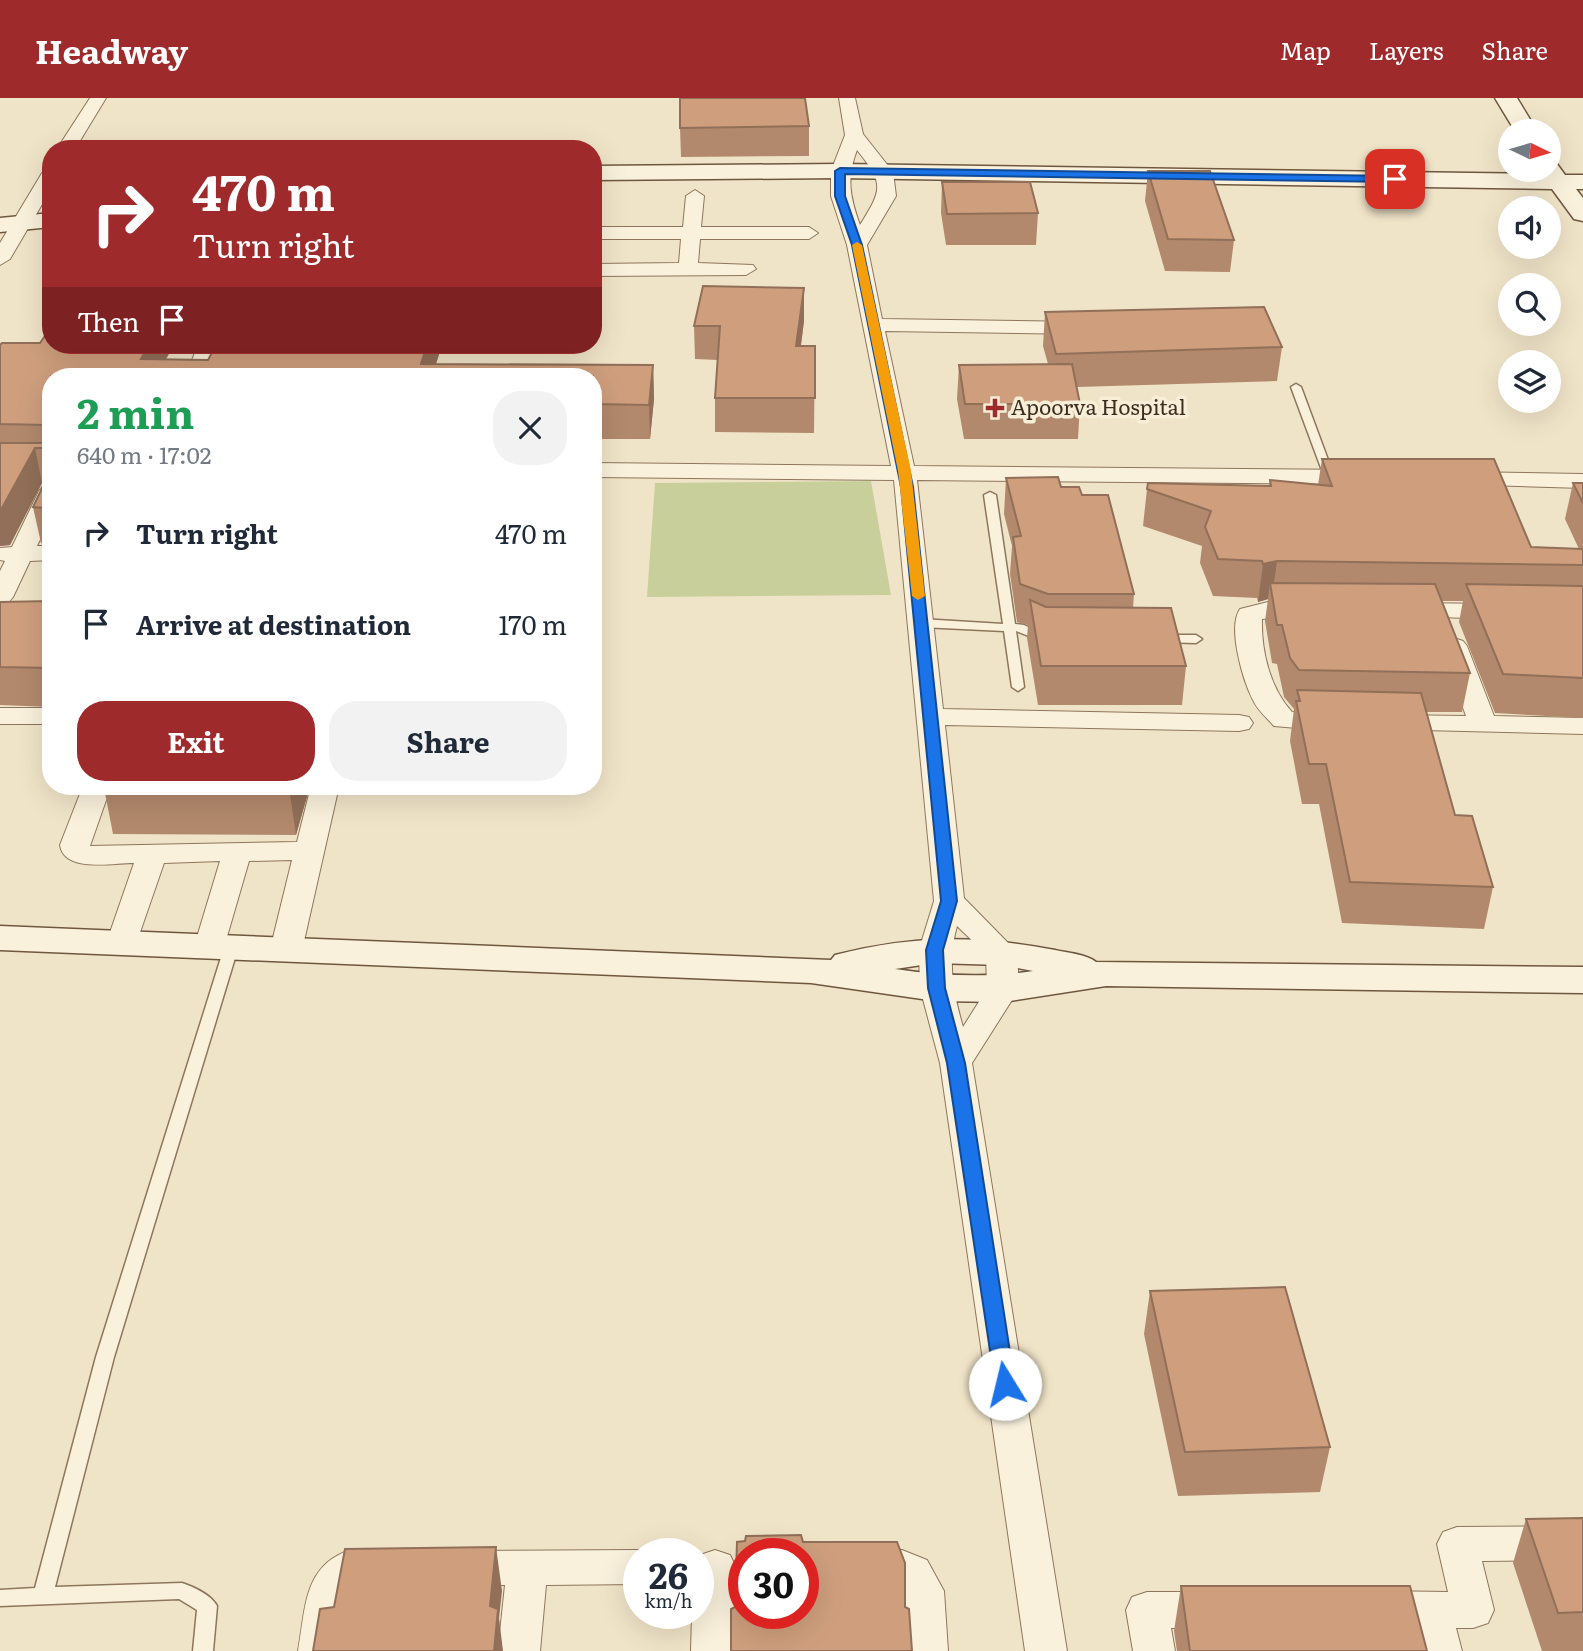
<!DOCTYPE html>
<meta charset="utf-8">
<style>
body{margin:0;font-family:Literata,serif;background:#f2f2f3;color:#1f2937;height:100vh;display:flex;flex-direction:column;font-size:26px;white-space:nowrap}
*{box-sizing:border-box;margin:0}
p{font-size:23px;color:#747a83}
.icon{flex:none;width:38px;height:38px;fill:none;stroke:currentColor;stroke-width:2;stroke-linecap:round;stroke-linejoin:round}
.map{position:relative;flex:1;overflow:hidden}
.panel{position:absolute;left:42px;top:270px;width:560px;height:427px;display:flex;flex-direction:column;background:#fff;border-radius:28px;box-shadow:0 7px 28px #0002}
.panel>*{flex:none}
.top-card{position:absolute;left:42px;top:42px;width:560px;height:214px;border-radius:28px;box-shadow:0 7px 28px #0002;background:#9e2a2b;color:#fff;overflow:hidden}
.needle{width:46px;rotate:95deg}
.controls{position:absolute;left:1498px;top:21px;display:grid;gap:14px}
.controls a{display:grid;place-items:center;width:63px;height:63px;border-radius:50%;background:#fff;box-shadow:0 7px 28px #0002;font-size:35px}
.speed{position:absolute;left:623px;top:1440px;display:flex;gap:14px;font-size:35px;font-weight:700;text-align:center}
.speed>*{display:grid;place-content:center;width:91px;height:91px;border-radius:50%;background:#fff;box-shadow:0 7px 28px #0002;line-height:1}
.speed small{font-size:18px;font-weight:400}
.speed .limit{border:10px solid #d22;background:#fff;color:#111}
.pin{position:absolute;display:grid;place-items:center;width:60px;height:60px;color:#fff;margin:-30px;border-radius:14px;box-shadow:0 4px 10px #0006}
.me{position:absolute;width:77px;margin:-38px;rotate:351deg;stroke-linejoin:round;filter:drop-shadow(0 0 5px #0008)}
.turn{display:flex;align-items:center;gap:24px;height:147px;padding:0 35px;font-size:32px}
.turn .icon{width:91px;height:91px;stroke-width:2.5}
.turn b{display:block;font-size:49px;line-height:60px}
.then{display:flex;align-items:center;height:66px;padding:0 35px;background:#0003;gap:14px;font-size:26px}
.round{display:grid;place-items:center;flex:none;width:74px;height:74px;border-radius:28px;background:#f2f2f3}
.head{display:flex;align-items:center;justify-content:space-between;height:119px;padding:0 35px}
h1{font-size:42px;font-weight:700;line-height:52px;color:#1e9e55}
.button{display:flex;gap:14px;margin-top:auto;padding:14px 35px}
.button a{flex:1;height:80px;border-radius:28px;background:#9e2a2b;color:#fff;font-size:28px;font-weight:700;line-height:80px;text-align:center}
.button a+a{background:#f2f2f3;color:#1f2937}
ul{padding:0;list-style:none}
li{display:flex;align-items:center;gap:21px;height:91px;padding:0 35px}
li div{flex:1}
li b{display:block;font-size:26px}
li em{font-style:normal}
header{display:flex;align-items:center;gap:42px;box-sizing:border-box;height:98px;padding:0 35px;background:#9e2a2b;color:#fff}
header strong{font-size:33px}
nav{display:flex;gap:38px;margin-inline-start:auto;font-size:24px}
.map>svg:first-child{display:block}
</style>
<header>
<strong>Headway</strong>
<nav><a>Map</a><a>Layers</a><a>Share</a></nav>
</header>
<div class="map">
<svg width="1583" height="1553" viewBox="0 0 1583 1553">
<rect width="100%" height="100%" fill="#f0e4c8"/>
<path fill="#c9cf9b" d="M871 383 891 497 647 499 655 385Z"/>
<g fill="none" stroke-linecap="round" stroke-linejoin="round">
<defs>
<g id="lane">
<path d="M1296 286 1301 289 1334 378 1333 380 1329 381 1324 378 1291 289Z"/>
<path d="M990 394 996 397 1015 526 1024 527 1050 540 1044 544 1016 533 1024 589 1018 593 1012 589 1004 533 921 529 915 525 921 521 1003 526 984 397Z"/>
<path d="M1162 537H1196L1202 541 1196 545 1158 544 1156 541Z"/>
<path d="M231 845 238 850 114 1259 55 1489 182 1485C194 1489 211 1497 217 1508L213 1553H193L197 1512 179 1501 0 1508V1492L35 1490 96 1259 224 850Z"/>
</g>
<g id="street">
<path d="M90 0H106L75 51H57Z"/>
<path d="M839 0H855L863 36 893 74 896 98 867 147 882 221 1083 224 1093 230 1083 236 885 233 914 368 1359 372 1367 374 1371 379 1367 384 1359 386 917 382 943 611 1239 617 1249 619 1253 625 1249 631 1239 633 945 627 964 800 1017 854 1019 891 972 965 1067 1553H1025L940 965 920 890 919 852 934 803 894 382 593 379V365L891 368 847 147 831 98V73L845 37ZM857 52C885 87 882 91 860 127 850 99 846 81 857 52ZM957 828 986 856 987 891 963 929C953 894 947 864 957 828Z"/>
<path d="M51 70V91L10 161 0 167V145L42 75Z"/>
<path d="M695 92 704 98 701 129H809L818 135 809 141H700L698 165 753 167 756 171 746 177 593 178V166L679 165 681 141H593V129H683L686 98Z"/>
<path d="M198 247H218L208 271H194L190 267Z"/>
<path d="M1462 374 1583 376V390L1454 386 1450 381 1454 376Z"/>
<path d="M51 386V418L37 448H51V462L30 463 13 499 9 504 0 507V473L5 463 0 462V450L12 449 39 393 43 388Z"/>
<path d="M1272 503 1315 506 1319 511 1315 516 1262 521C1261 553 1270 590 1292 614L1341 619 1345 625 1341 631 1331 633 1274 628C1267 620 1257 612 1253 602 1243 583 1227 529 1240 511Z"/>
<path d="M1408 505 1583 507V523L1399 518 1395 513 1399 508Z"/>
<path d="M1454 540 1463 543 1467 548 1494 618 1583 620V636L1381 631 1377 625 1381 619 1391 617 1466 618 1441 548 1445 543Z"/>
<rect x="0" y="610" width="51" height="16"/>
<path d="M83 688H111L90 748 297 744 311 688H339L302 852 297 859 286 862 275 859 270 852 292 762 249 763 224 849 220 856 209 859 198 856 194 849 220 763 164 765 136 846 132 853 121 856 110 853 106 846 134 765C113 765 64 775 60 747Z"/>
<path d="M1583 1428V1462L1482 1463 1494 1512 1488 1525 1473 1530H1456L1462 1553H1420L1413 1529H1375L1360 1524 1354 1511 1360 1498 1375 1493 1448 1494 1437 1446 1443 1434 1457 1429Z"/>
<path d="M350 1452 379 1453 394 1458 400 1470 394 1482 379 1487H358L351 1493 340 1553H298C306 1510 303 1468 350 1452Z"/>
<path d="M639 1452 651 1456H639V1486L546 1487 540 1553H498L505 1487H461L446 1482 440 1470 446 1458 461 1453Z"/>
<path d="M715 1452 730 1457 736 1469 733 1553H691L692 1516H698V1461L700 1457Z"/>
<path d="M803 1452H902L927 1462 944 1493 948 1553H906C905 1533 911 1502 896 1486H803V1456H791Z"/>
<path d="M1147 1494H1217L1232 1499 1238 1512 1232 1525 1217 1530H1171L1175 1553H1133L1126 1512 1132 1499Z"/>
</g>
<g id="secondary">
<path d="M1495 0H1517L1537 33H1515Z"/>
<path d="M1549 64 1557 66 1565 77H1583V91H1576L1583 100V123L1574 121 1552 91 840 80 593 82V68L840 66 1541 76 1538 72H1549Z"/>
<path d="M51 115V129L0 134V120Z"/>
<path d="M0 828 831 862 835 857C912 837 977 837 1055 852 1068 855 1086 856 1096 864L1583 869V895L1106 888 1003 904 936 903 811 885 0 852ZM935 865 1001 867 1033 873C987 880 942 878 895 871Z"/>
</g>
</defs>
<use href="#lane" stroke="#8d765c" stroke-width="3"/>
<use href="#street" stroke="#8d765c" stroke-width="2"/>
<use href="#secondary" stroke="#6f573f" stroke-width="3"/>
<use href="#lane" fill="#faf1dc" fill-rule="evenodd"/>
<use href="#street" fill="#faf1dc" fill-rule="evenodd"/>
<use href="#secondary" fill="#faf1dc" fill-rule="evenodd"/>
</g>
<g fill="#b2896c">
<path d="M809 28V58L681 59 680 30Z"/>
<path d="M1148 73 1234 142 1230 174 1165 173 1145 103Z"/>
<path d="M942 84 1038 115 1036 147H946L941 115Z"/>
<path d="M1045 214 1282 249 1277 283 1077 289 1080 306 1078 341H964L957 301 959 267 1048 266 1043 248Z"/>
<path d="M804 223 801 248H815L814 335 715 334V300L718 262 695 261 694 228Z"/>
<path d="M51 229V247H174L166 261 208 262 216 247H442L436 266 653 267 654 301 650 341H593V278H51V446L41 445 33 409 44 386 42 385 10 447 0 448V247L2 245H40Z"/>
<path d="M1322 361 1531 449 1579 451 1565 421 1573 385H1583V620L1495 615 1459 524 1463 503H1442L1470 575 1462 614H1426L1455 717 1493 789 1484 831 1342 825 1319 706H1302L1290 643 1294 611 1284 599 1277 566 1272 565 1265 523 1268 501 1258 504 1257 500 1213 498 1200 465 1202 448 1143 428 1147 391 1269 388 1270 382 1318 387Z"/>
<path d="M1006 380 1082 397 1134 496 1133 510 1186 568 1182 607H1038L1027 540 1028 527 1017 524 1010 476 1012 448 1004 416Z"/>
<path d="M51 503V609L0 607V504Z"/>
<path d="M108 688H310L296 737 113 736 105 695Z"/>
<path d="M1150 1193 1330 1349 1320 1394 1178 1398 1144 1236Z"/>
<path d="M1583 1420V1553H1542L1513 1465 1526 1421Z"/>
<path d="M1181 1488 1427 1553H1177L1174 1533Z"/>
</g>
<g fill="#916f58">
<path d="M804 190V223L796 282V248Z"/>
<path d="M149 247H174L156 278 141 261Z"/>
<path d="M427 247H442L432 278 421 266Z"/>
<path d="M653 267 654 301 650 341 649 307Z"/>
<path d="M35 350 42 385 10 447 0 448V410Z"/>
<path d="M1277 463 1272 499 1270 485 1268 501 1258 504 1263 466Z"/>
<path d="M292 688H310L296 737 290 696Z"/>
<path d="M496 1449 502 1493 499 1520 503 1553H494L490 1508Z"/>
</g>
<g fill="#cf9f7d" stroke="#916f58" stroke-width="2" fill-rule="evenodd">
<path d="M680 0H805L809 28 680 30Z"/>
<path d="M1148 73H1210L1234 142 1168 141Z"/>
<path d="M942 84H1030L1038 115 947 116Z"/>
<path d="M703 188 804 190 796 248H815V300H715L720 228H694Z"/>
<path d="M1264 209 1282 249 1056 256 1045 214Z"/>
<path d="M51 229V247H149L141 261 208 262 216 247H427L421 266 653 267 649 307 593 306V278H51V414H46L45 410 33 409 46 382V350H35L2 410H0V345H44L45 327 0 326V247L2 245H40Z"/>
<path d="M1072 266 1080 306H965L959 267Z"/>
<path d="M1322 361H1494L1531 449 1583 451V467L1277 463 1263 466 1262 463 1218 461 1205 429 1211 413 1147 391 1148 385 1271 388 1270 382 1332 388Z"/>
<path d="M1058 379 1061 389H1079L1082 397H1108L1134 496H1048L1020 486 1013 439 1021 438 1006 380Z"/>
<path d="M1573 385H1583V405Z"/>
<path d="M1270 485 1435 486 1470 575 1299 572 1290 560 1282 527H1277Z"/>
<path d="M1466 486 1583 488V580L1503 576Z"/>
<path d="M1030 502 1046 509 1171 510 1186 568H1041Z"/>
<path d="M51 503V570L0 569V504Z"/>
<path d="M1297 592 1421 595 1455 717 1472 718 1493 789 1350 784 1326 666H1309L1296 603H1300Z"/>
<path d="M108 688H292L290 696 105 695Z"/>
<path d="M1285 1189 1330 1349 1185 1354 1150 1193Z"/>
<path d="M1583 1420V1514L1558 1515 1526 1421Z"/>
<path d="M801 1437 803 1444H897L905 1465V1509L909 1511 912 1553H731V1511L735 1509 737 1444 745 1443 746 1438ZM744 1456H803V1516H744Z"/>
<path d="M496 1449 490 1508 498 1511 494 1553H313L320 1511 334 1509 345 1451Z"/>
<path d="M1181 1488H1410L1427 1553H1190Z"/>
</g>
<path fill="#1a73e8" stroke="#114b97" stroke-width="2" d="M840 70 1395 78 1399 81 1395 84 845 76V98L862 147 913 389 957 803 943 852 945 890 965 965 1015 1286 1012 1292H998L995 1286 947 965 928 890 926 852 941 803 901 389 852 147 835 98V73Z"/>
<path fill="#f59e0b" d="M857 144 862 147 911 373 925 498 918 502 912 498 898 373 852 147Z"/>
<path fill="#9e2a2b" stroke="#f7eed8" stroke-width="2.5" d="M991.5 299.5h7v7h7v7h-7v7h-7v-7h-7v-7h7z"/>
<g text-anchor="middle" stroke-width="7" stroke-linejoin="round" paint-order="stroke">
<g font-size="21" fill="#3d2e20" stroke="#f7eed8" text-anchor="start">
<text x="1011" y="317">Apoorva Hospital</text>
</g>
</g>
</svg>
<div class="controls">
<a><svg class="needle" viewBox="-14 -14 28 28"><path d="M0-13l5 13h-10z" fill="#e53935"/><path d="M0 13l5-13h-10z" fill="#747a83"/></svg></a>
<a><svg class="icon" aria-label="sound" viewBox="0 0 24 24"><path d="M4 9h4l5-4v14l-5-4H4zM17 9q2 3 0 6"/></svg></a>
<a><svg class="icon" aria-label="search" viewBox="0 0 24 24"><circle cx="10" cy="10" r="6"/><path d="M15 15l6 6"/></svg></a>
<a><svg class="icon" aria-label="layers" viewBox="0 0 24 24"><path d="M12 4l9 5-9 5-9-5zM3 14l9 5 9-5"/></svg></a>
</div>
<div class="speed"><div>26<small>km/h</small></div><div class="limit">30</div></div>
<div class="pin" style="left:1395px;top:81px;background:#d93025"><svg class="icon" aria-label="arrive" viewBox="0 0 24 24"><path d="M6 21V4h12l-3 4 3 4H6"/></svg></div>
<svg class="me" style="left:1005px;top:1286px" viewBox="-20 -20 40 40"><circle r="19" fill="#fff"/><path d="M0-13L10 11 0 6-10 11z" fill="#1a73e8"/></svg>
<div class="top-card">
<div class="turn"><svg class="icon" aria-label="right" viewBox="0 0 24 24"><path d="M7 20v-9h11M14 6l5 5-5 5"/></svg><div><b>470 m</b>Turn right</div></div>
<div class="then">Then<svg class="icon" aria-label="arrive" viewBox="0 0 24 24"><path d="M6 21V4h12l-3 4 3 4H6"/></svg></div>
</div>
<section class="panel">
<div class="head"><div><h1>2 min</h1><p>640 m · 17:02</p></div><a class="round"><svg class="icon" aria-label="close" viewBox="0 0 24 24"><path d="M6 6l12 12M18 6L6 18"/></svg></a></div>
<ul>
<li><svg class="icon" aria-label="right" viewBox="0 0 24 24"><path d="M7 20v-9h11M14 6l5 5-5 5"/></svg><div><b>Turn right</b></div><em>470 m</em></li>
<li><svg class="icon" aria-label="arrive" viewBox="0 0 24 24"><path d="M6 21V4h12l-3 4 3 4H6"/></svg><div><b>Arrive at destination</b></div><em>170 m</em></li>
</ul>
<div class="button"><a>Exit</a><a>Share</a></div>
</section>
</div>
